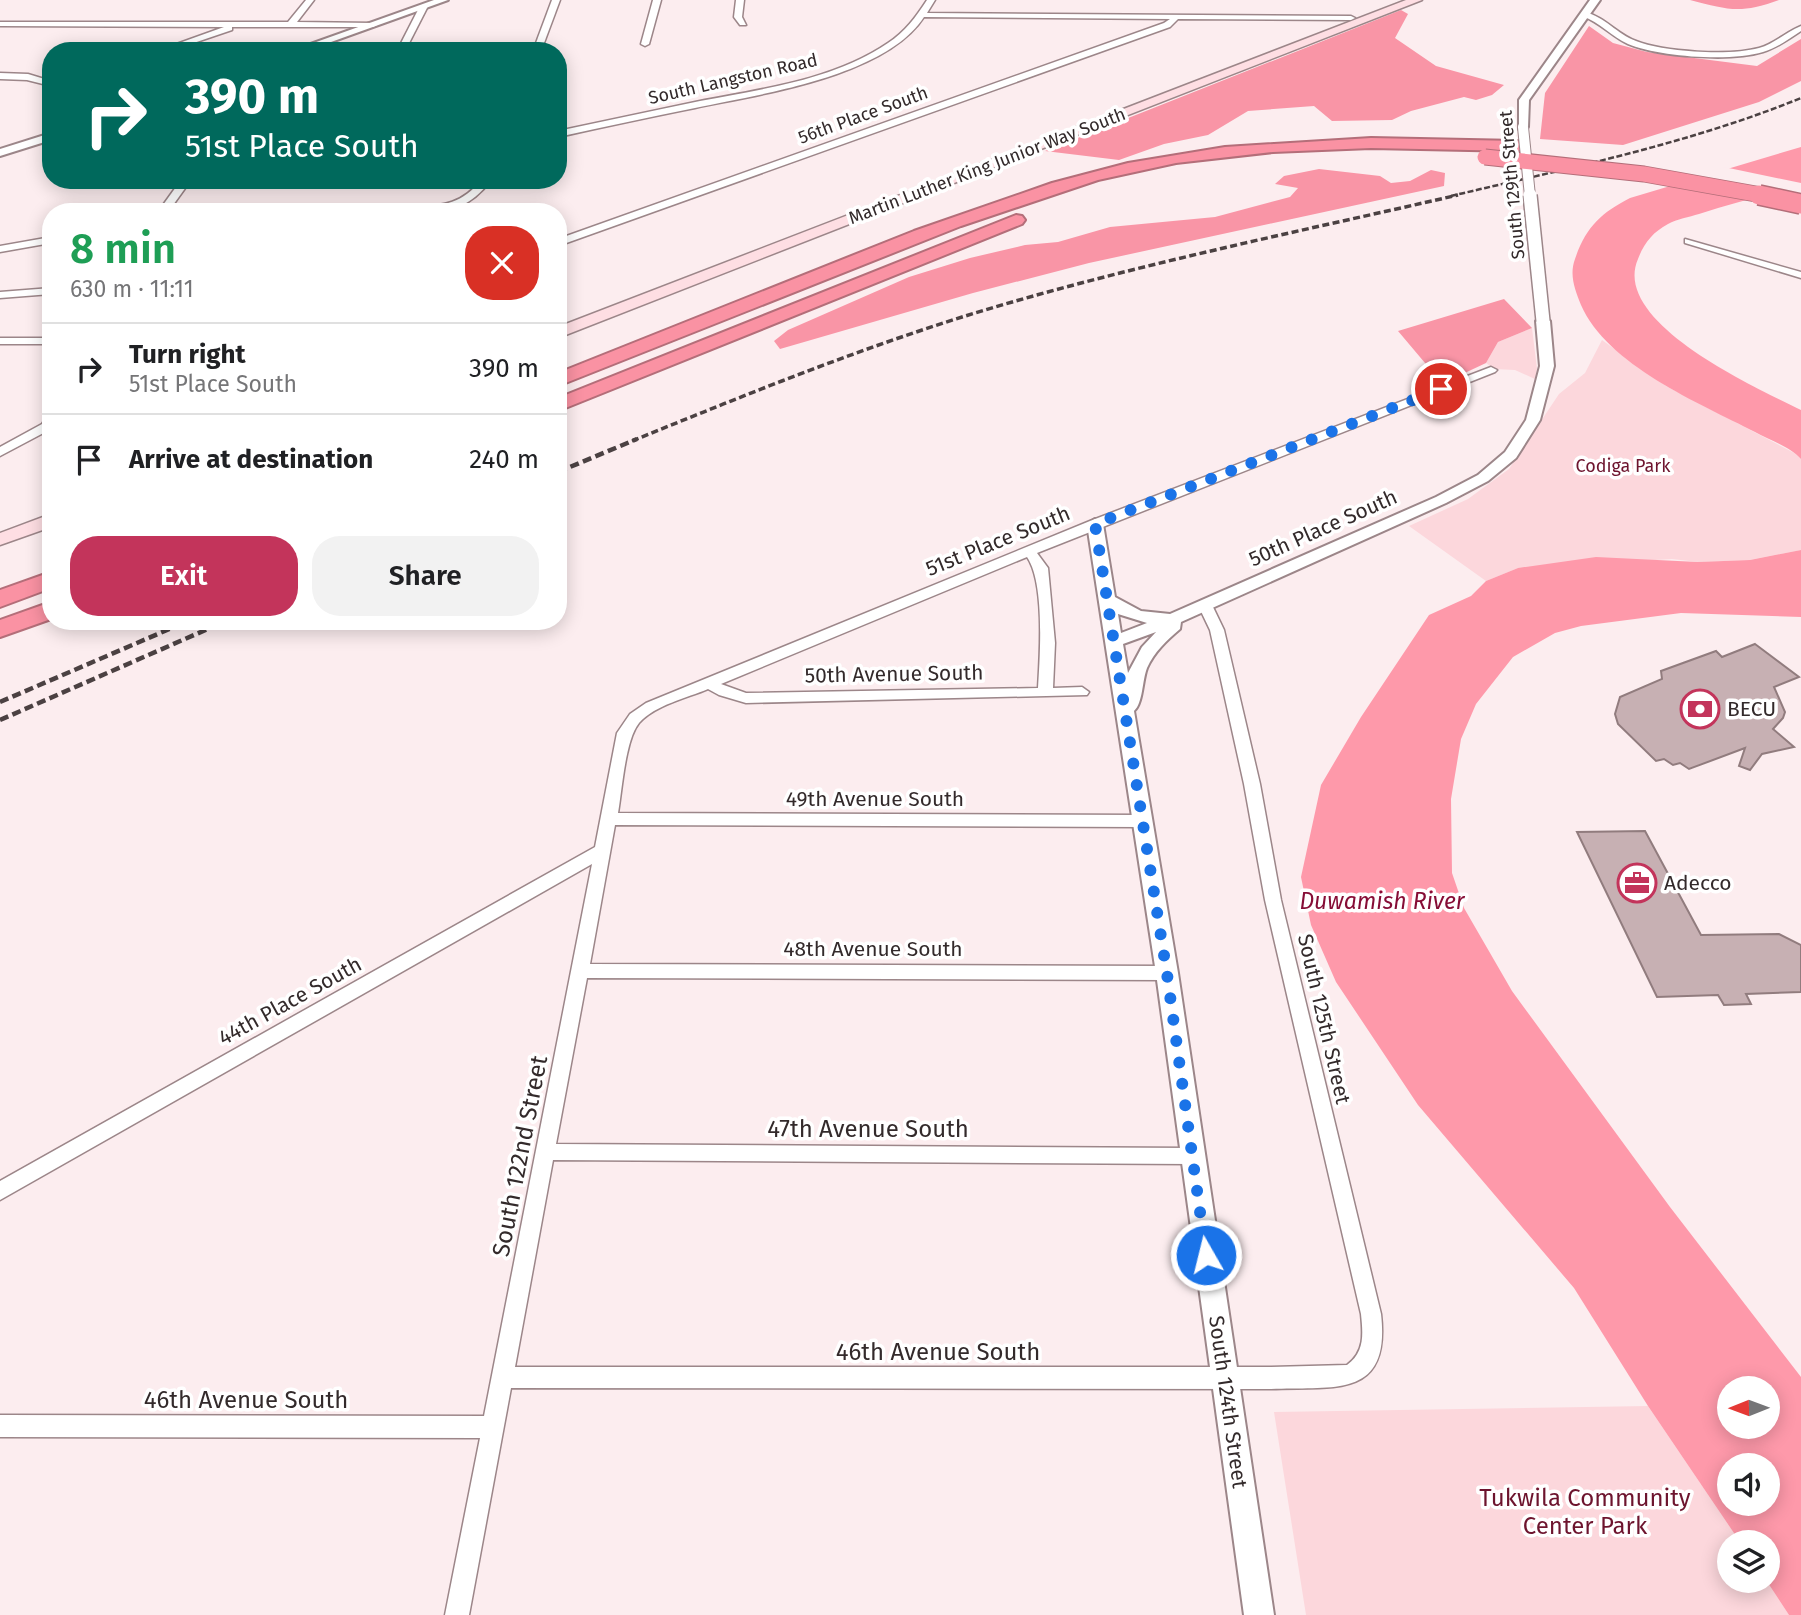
<!DOCTYPE html>
<meta charset="utf-8">
<style>
body{margin:0;font-family:"Fira Sans",sans-serif;background:#f2f2f2;color:#202124;height:100vh;display:flex;flex-direction:column;font-size:26px;white-space:nowrap}
*{box-sizing:border-box;margin:0}
p{font-size:23px;color:#757577}
.icon{flex:none;width:38px;height:38px;fill:none;stroke:currentColor;stroke-width:2;stroke-linecap:round;stroke-linejoin:round}
.map{position:relative;flex:1;overflow:hidden}
.details{position:absolute;left:42px;top:203px;width:525px;height:427px;display:flex;flex-direction:column;background:#fff;border-radius:28px;box-shadow:0 4px 18px #0003}
.details>*{flex:none}
.guide{position:absolute;left:42px;top:42px;width:525px;height:147px;border-radius:28px;box-shadow:0 4px 18px #0003;background:#00695c;color:#fff;overflow:hidden}
.needle{width:46px;rotate:269deg}
.buttons{position:absolute;left:1717px;top:1376px;display:grid;gap:14px}
.buttons a{display:grid;place-items:center;width:63px;height:63px;border-radius:50%;background:#fff;box-shadow:0 4px 18px #0003;font-size:35px}
.pin{position:absolute;display:grid;place-items:center;width:60px;height:60px;color:#fff;margin:-30px;border:4px solid #fff;border-radius:50%;box-shadow:0 2px 7px #0007}
.me{position:absolute;width:77px;margin:-38px;rotate:352deg;stroke-linejoin:round;filter:drop-shadow(0 0 5px #0008)}
.turn{display:flex;align-items:center;gap:24px;height:147px;padding:0 28px;font-size:32px}
.turn .icon{width:91px;height:91px;stroke-width:2.5}
.turn b{display:block;font-size:49px;line-height:60px}
.round{display:grid;place-items:center;flex:none;width:74px;height:74px;border-radius:28px;background:#f2f2f2}
.summary{display:flex;align-items:center;justify-content:space-between;height:119px;padding:0 28px}
h1{font-size:42px;font-weight:600;line-height:52px;color:#1e9e55}
.action{display:flex;gap:14px;margin-top:auto;padding:14px 28px}
.action a{flex:1;height:80px;border-radius:28px;background:#c3345b;color:#fff;font-size:28px;font-weight:600;line-height:80px;text-align:center}
.action a+a{background:#f2f2f2;color:#202124}
ul{padding:0;list-style:none}
li{display:flex;align-items:center;gap:21px;height:91px;padding:0 28px;border-top:2px solid #e0e0e0}
li div{flex:1}
li b{display:block;font-size:26px}
li em{font-style:normal}
.map>svg:first-child{display:block}
</style>
<div class="map">
<svg width="1801" height="1615" viewBox="0 0 1801 1615">
<rect width="100%" height="100%" fill="#fcedef"/>
<g fill="#fcd7dc">
<path d="M1532 328 1537 369 1535 379 1515 370 1494 369 1486 363 1498 342Z"/>
<path d="M1602 340 1666 386 1798 455 1801 459V550L1750 560 1698 562 1672 559 1518 568 1486 581 1409 526 1468 499 1509 469 1559 394 1585 373Z"/>
<path d="M1648 1406 1740 1542H1729V1580H1766L1789 1615H1306L1274 1412Z"/>
</g>
<g fill="#f995a6">
<path d="M1690 0H1779C1740 14 1729 10 1690 0Z"/>
<path d="M1401 10 1408 14 1395 38 1436 66 1504 85 1492 95 1476 100 1464 97 1411 111 1392 120 1332 121 1314 106 1248 111 1208 135 1164 144 1119 160 1045 151Z"/>
<path d="M1589 26 1613 43 1647 52 1757 66 1801 39V81L1759 102 1623 145 1540 139 1545 93Z"/>
<path d="M1319 169 1380 176 1391 183 1410 181 1431 170 1445 173 1444 186 1089 263 973 293 780 349 774 341 788 330 909 277 970 258 1025 245 1058 242 1110 227 1215 217 1290 197 1298 188 1275 184 1284 176Z"/>
<path d="M1504 299 1532 328 1498 342 1486 363 1454 378 1436 376 1398 331Z"/>
</g>
<g fill="#fe99aa" fill-rule="evenodd">
<path d="M1801 147V185C1767 195 1732 203 1699 214 1689 217 1677 219 1668 224 1653 232 1644 243 1638 259 1610 323 1759 389 1801 410V459C1791 447 1769 440 1755 432 1699 403 1607 365 1581 305 1575 290 1569 275 1575 259 1586 227 1601 213 1630 198Z"/>
<path d="M1801 550V617L1681 613 1581 626 1555 633 1513 657 1476 704 1461 739 1451 799 1452 873 1464 908 1512 991 1670 1207 1801 1377V1615H1789L1766 1580 1768 1542H1740L1648 1406 1574 1288 1418 1105 1336 982 1311 925 1301 877 1321 785 1361 717 1429 615 1471 596 1486 581 1518 568 1596 557 1698 562 1750 560ZM1729 1388H1768V1426H1729ZM1729 1465H1768V1503H1729Z"/>
</g>
<path fill="#fcedef" d="M1724 167 1801 183V189L1757 201 1670 184Z"/>
<g fill="#c7b0b3" stroke="#917c7e" stroke-width="2">
<path d="M1755 644 1799 677 1774 687 1785 712 1783 718 1773 729 1794 747 1762 754 1750 770 1739 766 1745 748 1689 769 1680 763 1673 765 1664 759 1656 761 1618 724 1615 714 1620 697 1662 679 1661 671 1716 651 1722 657Z"/>
<path d="M1645 831 1701 935 1779 934 1801 945V992L1746 994 1751 1004 1724 1005 1718 995 1657 997 1577 832Z"/>
</g>
<g fill="none" stroke-linecap="round" stroke-linejoin="round">
<defs>
<g id="minor">
<path d="M306 0H314L297 22 373 23 377 25 373 27H232V30L170 51H157L224 27 0 26V22H288Z"/>
<path d="M552 0H560L541 51H533Z"/>
<path d="M653 0H661L649 44 645 46 641 44Z"/>
<path d="M736 0H744L742 17 746 25H740L734 17Z"/>
<path d="M927 0H935L927 13 1351 16 1355 18 1351 20 1178 19 1170 27 558 246V239L1164 23 1170 19 924 17C885 77 760 94 695 108 649 117 604 127 558 137V131C605 121 652 111 700 101 762 89 834 80 888 43 905 32 916 17 927 0Z"/>
<path d="M424 4 428 6 405 51H397L420 6Z"/>
<path d="M1585 12C1605 17 1617 34 1636 41 1664 52 1730 56 1759 48 1774 44 1786 32 1801 26V31C1789 39 1777 48 1763 52 1731 62 1659 57 1628 44 1612 37 1600 22 1582 16Z"/>
<path d="M0 73 28 74 51 81V86L27 80 0 79Z"/>
<path d="M181 180H191L168 212H158Z"/>
<path d="M481 180H491C473 205 441 221 411 210L416 207C444 206 463 203 481 180Z"/>
<path d="M51 237V243L0 252V246Z"/>
<path d="M1685 239 1801 272V278L1685 243Z"/>
<path d="M51 288V294L0 298V292Z"/>
<rect x="0" y="338" width="51" height="6"/>
<path d="M1491 367 1497 370 1495 372 1037 553 1048 568 1055 643 1053 688 1082 687 1089 692 1087 695 746 703 719 695 708 689C687 698 655 705 639 723 625 740 622 791 618 813L1142 815 1150 821 1142 827 615 825 590 964 1167 966 1173 968 1176 973 1173 978 1167 980 587 978 556 1144 1191 1148 1198 1150 1201 1156 1198 1162 1191 1164 553 1160 515 1367H1271L1347 1365C1365 1352 1363 1334 1361 1314L1265 900 1244 784 1210 630 1198 605 1205 601 1212 605 1224 630 1260 784 1281 900 1381 1314C1391 1400 1333 1386 1271 1389L511 1388 469 1615H445L480 1438 0 1437V1415L484 1416 592 864 0 1200V1181L595 847 617 733 630 714 646 703 1090 521ZM1027 557C1045 583 1040 655 1038 688L746 693 721 684Z"/>
<path d="M47 416H51V429L0 456V447L42 424Z"/>
</g>
<g id="tertiary">
<path d="M434 0H448L306 51H291Z"/>
<path d="M1590 0H1600L1529 100 1528 127 1519 129V100Z"/>
<path d="M51 133V140L0 156V149Z"/>
<path d="M1543 317 1550 321 1554 366 1540 420 1516 458 1488 481 1446 503 1181 622 1180 629C1167 640 1154 652 1147 668 1142 681 1143 703 1134 711L1178 973 1274 1615H1244L1156 973 1087 524 1095 519 1103 524 1115 597 1141 611 1170 614 1436 497 1478 475 1505 452 1526 420 1540 366 1536 321ZM1118 614 1147 623 1121 633ZM1156 632 1142 647 1128 673 1123 644Z"/>
</g>
<g id="secondary">
<path d="M1406 0H1422L558 338V327Z"/>
<path d="M51 514V527L0 545V533Z"/>
</g>
<g id="motorway">
<path d="M1371 138 1518 141 1526 146 1518 151 1371 148 1273 152 1176 163 1098 180 961 226 558 386V373L914 231 1052 183 1128 163 1225 147Z"/>
<path d="M1016 215 1022 216 1025 220 1022 224 558 411V398Z"/>
<path d="M51 572V588L0 607V590Z"/>
<path d="M51 602V619L0 637V620Z"/>
</g>
</defs>
<use href="#minor" stroke="#9c8689" stroke-width="3"/>
<use href="#tertiary" stroke="#9c8689" stroke-width="4"/>
<use href="#secondary" stroke="#9c8689" stroke-width="3"/>
<use href="#motorway" stroke="#b46e79" stroke-width="4"/>
<use href="#minor" fill="#fff" fill-rule="evenodd"/>
<use href="#tertiary" fill="#fff" fill-rule="evenodd"/>
<use href="#secondary" fill="#fedee3" fill-rule="evenodd"/>
<use href="#motorway" fill="#fa92a3" fill-rule="evenodd"/>
<path stroke="#4b4142" stroke-width="2.5" stroke-dasharray="6 2.5" stroke-linecap="butt" d="M1451 196C1569 168 1688 144 1801 98"/>
<path stroke="#4b4142" stroke-width="3.5" stroke-dasharray="7 3.5" stroke-linecap="butt" d="M632 441C745 395 858 349 975 313 1133 265 1297 232 1458 195"/>
<g stroke="#4b4142" stroke-width="4.5" stroke-dasharray="9 4.5" stroke-linecap="butt">
<path d="M558 472 637 439"/>
<path d="M0 702 188 621"/>
<path d="M0 720 226 621"/>
</g>
<defs>
<path id="tertiary-bridge-far1" d="M1523 127 1530 196"/>
<path id="tertiary-bridge" d="M1530 195 1543 321"/>
<path id="motorway-bridge-far1" d="M1485 157 1644 174 1767 196"/>
<path id="motorway-bridge" d="M1759 195 1801 204"/>
</defs>
<use href="#tertiary-bridge-far1" stroke="#9c8689" stroke-width="12" stroke-linecap="butt"/>
<use href="#tertiary-bridge" stroke="#9c8689" stroke-width="16" stroke-linecap="butt"/>
<use href="#motorway-bridge-far1" stroke="#b46e79" stroke-width="17" stroke-linecap="butt"/>
<use href="#motorway-bridge" stroke="#b46e79" stroke-width="22" stroke-linecap="butt"/>
<use href="#tertiary-bridge-far1" stroke="#fff" stroke-width="10"/>
<use href="#tertiary-bridge" stroke="#fff" stroke-width="13"/>
<use href="#motorway-bridge-far1" stroke="#fa92a3" stroke-width="15"/>
<use href="#motorway-bridge" stroke="#fa92a3" stroke-width="19"/>
</g>
<g fill="none" stroke-linecap="round" stroke-linejoin="round">
<path stroke="#1a73e8" stroke-width="12" stroke-dasharray="0 21.6" d="M1206 1255 1167 974 1095 524 1441 389"/>
</g>
<defs>
<symbol id="bank-ring" viewBox="-11 -11 22 22"><circle r="9.5" fill="#fff" stroke="#c3345b" stroke-width="1.5"/><path d="M-6-4H6V4H-6ZM0-2.3a2.3 2.3 0 1 0 0 4.6a2.3 2.3 0 1 0 0-4.6Z" fill="#c3345b"/></symbol>
<symbol id="office-ring" viewBox="-11 -11 22 22"><circle r="9.5" fill="#fff" stroke="#c3345b" stroke-width="1.5"/><path d="M-6-3h4V-5.5h4V-3h4V5H-6ZM-1-4.5V-3h2v-1.5ZM-6 0V1H6V0Z" fill="#c3345b"/></symbol>
</defs>
<g fill-rule="evenodd">
<use href="#bank-ring" x="1678" y="687" width="44" height="44"/>
<use href="#office-ring" x="1615" y="861" width="44" height="44"/>
</g>
<g text-anchor="middle" stroke-width="7" stroke-linejoin="round" paint-order="stroke">
<g font-size="18" fill="#332a2b" stroke="#fff">
<text transform="translate(733 79) rotate(-13)" y="6">South Langston Road</text>
<text transform="translate(863 115) rotate(-20)" y="6">56th Place South</text>
<text transform="translate(987 166) rotate(-21)" y="6">Martin Luther King Junior Way South</text>
<text transform="translate(1512 185) rotate(-95)" y="6">South 129th Street</text>
</g>
<g font-size="18" fill="#6d142e" stroke="#fff">
<text x="1623" y="472">Codiga Park</text>
</g>
<g font-size="21" fill="#332a2b" stroke="#fff">
<text transform="translate(1323 528) rotate(-24)" y="7">50th Place South</text>
<text transform="translate(998 541) rotate(-22)" y="7">51st Place South</text>
<text transform="translate(894 674) rotate(-1)" y="7">50th Avenue South</text>
<text x="875" y="806">49th Avenue South</text>
<text x="873" y="956">48th Avenue South</text>
<text transform="translate(290 1001) rotate(-29)" y="7">44th Place South</text>
<text transform="translate(1324 1019) rotate(77)" y="7">South 125th Street</text>
<text transform="translate(1228 1402) rotate(82)" y="7">South 124th Street</text>
</g>
<g font-size="21" fill="#332a2b" stroke="#fff" text-anchor="start">
<text x="1727" y="716">BECU</text>
<text x="1664" y="890">Adecco</text>
</g>
<g font-size="23" font-style="italic" fill="#860d36" stroke="#fff">
<text x="1382" y="909">Duwamish River</text>
</g>
<g font-size="24" fill="#332a2b" stroke="#fff">
<text x="868" y="1137">47th Avenue South</text>
<text transform="translate(520 1156) rotate(-79)" y="8">South 122nd Street</text>
<text x="938" y="1360">46th Avenue South</text>
<text x="246" y="1408">46th Avenue South</text>
</g>
<g font-size="24" fill="#6d142e" stroke="#fff">
<text x="1585" y="1506">Tukwila Community<tspan x="1585" dy="28">Center Park</tspan></text>
</g>
</g>
</svg>
<div class="buttons">
<a><svg class="needle" viewBox="-14 -14 28 28"><path d="M0-13l5 13h-10z" fill="#e53935"/><path d="M0 13l5-13h-10z" fill="#757577"/></svg></a>
<a><svg class="icon" aria-label="sound" viewBox="0 0 24 24"><path d="M4 9h4l5-4v14l-5-4H4zM17 9q2 3 0 6"/></svg></a>
<a><svg class="icon" aria-label="layers" viewBox="0 0 24 24"><path d="M12 4l9 5-9 5-9-5zM3 14l9 5 9-5"/></svg></a>
</div>
<div class="pin" style="left:1441px;top:389px;background:#d93025"><svg class="icon" aria-label="arrive" viewBox="0 0 24 24"><path d="M6 21V4h12l-3 4 3 4H6"/></svg></div>
<svg class="me" style="left:1206px;top:1255px" viewBox="-20 -20 40 40"><circle r="17" fill="#1a73e8" stroke="#fff" stroke-width="3"/><path d="M0-11L8 9 0 5-8 9z" fill="#fff"/></svg>
<div class="guide">
<div class="turn"><svg class="icon" aria-label="right" viewBox="0 0 24 24"><path d="M7 20v-9h11M14 6l5 5-5 5"/></svg><div><b>390 m</b>51st Place South</div></div>
</div>
<section class="details">
<div class="summary"><div><h1>8 min</h1><p>630 m · 11:11</p></div><a class="round" style="background:#d93025;color:#fff"><svg class="icon" aria-label="close" viewBox="0 0 24 24"><path d="M6 6l12 12M18 6L6 18"/></svg></a></div>
<ul>
<li><svg class="icon" aria-label="right" viewBox="0 0 24 24"><path d="M7 20v-9h11M14 6l5 5-5 5"/></svg><div><b>Turn right</b><p>51st Place South</p></div><em>390 m</em></li>
<li><svg class="icon" aria-label="arrive" viewBox="0 0 24 24"><path d="M6 21V4h12l-3 4 3 4H6"/></svg><div><b>Arrive at destination</b></div><em>240 m</em></li>
</ul>
<div class="action"><a>Exit</a><a>Share</a></div>
</section>
</div>
